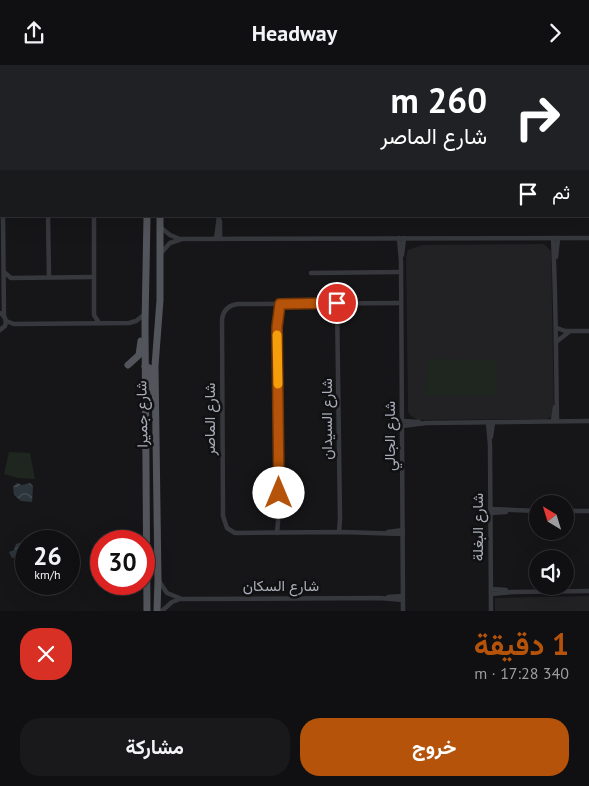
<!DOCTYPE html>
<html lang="ar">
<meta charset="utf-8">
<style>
body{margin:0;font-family:"PT Sans",Vazirmatn,sans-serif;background:#19191b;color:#f1f3f6;direction:rtl;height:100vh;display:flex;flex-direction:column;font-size:19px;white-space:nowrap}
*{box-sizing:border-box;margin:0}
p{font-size:16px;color:#9c9d9f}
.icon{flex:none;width:28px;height:28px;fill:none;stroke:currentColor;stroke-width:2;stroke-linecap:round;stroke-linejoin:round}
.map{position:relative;height:546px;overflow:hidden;direction:ltr}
.drawer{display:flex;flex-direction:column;background:#101012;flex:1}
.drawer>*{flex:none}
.guide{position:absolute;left:0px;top:0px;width:590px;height:152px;box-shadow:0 5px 20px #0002,0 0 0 1px #303032;direction:rtl;background:#202124;color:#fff;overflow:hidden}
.needle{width:32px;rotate:322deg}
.buttons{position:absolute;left:529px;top:430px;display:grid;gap:10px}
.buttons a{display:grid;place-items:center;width:45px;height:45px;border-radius:50%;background:#101012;box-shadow:0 5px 20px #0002,0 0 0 1px #303032;font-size:25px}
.speed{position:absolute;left:15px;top:465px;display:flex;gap:10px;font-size:25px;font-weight:700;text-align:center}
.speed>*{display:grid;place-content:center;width:65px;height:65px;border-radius:50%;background:#101012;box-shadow:0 5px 20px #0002,0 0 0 1px #303032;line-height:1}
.speed small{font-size:12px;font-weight:400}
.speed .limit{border:8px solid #d22;background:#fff;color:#111}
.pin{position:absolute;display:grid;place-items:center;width:42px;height:42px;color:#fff;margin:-21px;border:2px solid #fff;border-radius:50%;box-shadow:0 1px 5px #0007}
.me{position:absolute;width:55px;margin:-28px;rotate:0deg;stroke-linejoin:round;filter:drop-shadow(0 0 4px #0008)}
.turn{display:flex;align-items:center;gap:18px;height:105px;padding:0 20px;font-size:22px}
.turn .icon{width:65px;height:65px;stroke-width:2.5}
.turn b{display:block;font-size:35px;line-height:42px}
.then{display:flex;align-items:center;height:48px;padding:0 20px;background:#0003;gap:10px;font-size:19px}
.round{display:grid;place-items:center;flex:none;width:52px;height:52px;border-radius:20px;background:#19191b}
.headline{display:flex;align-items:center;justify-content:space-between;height:85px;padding:0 20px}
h1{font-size:30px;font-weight:700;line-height:38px;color:#b45309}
.primary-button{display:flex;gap:10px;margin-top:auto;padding:10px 20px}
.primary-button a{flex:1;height:58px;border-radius:20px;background:#b45309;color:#fff;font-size:20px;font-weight:700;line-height:58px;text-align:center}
.primary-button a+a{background:#19191b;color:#f1f3f6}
header{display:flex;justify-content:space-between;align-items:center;height:65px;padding:0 20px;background:#101012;font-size:22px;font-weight:700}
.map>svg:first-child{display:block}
</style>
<header><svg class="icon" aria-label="forward" viewBox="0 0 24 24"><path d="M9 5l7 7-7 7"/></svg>Headway<svg class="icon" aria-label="share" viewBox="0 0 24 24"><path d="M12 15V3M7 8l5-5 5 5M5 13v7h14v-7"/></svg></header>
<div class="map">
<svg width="589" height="546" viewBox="0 0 589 546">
<defs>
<pattern id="water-waves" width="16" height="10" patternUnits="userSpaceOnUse" patternTransform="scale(1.25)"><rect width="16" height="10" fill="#2c353c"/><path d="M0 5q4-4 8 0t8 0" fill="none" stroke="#485056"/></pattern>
</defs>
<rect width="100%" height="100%" fill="#161618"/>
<g fill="#222225">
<path d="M544 179 551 186 554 346 552 351 547 354 418 355 411 351 408 347V340L406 192 408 185 422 180Z"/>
<path d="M589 531V546H495V533Z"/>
</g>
<g fill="#1e261f">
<path d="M427 294 497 295V330H426Z"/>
<path d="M9 387 30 388 35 414 18 413 4 409Z"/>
</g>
<g fill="url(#water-waves)">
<path d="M17 418 22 420 30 418 33 421 32 437 21 436 14 430 13 422Z"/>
<path d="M22 477 26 478V505L21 499 19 492 12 493 9 487 14 485 16 479Z"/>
</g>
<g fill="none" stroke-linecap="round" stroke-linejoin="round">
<g stroke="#37383d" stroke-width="4.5">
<path d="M2 1V0"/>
<path d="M49 1V0"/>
<path d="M95 1V0"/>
<path d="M221 1V0"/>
<path d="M428 1V0"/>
<path d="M3 151 4 251"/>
<path d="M48 151 49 212"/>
<path d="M94 151V250L99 258"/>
<path d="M220 156V174"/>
<path d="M160 162 170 170 180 174"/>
<path d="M399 173 401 196 403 546"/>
<path d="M553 173C556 234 556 295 557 356"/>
<path d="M216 174 219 151"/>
<path d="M161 188 170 178 182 174 589 173"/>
<path d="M402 190 404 173"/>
<path d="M556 192 558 173"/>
<path d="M4 207 11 213 94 212"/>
<path d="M311 208 401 207"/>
<path d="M337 238 340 454 339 467"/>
<path d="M401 238 238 239C229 240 223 245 222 255L223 451 227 463 235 468 342 467 403 469"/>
<path d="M276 239 277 261 279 445 277 468"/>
<path d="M0 248C5 251 7 255 5 261L0 265"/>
<path d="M279 255 280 239"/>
<path d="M6 256 14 259 129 258 136 256 145 249"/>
<path d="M557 263 565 266H589"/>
<path d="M556 277 569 267"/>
<path d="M402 356 419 357"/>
<path d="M553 356 555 342"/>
<path d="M488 357 490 380 491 546"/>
<path d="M402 361 426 358 589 356"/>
<path d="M491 372 493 357"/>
<path d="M490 444 538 446"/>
<path d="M565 446H589"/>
<path d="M490 448 506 447"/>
<path d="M388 467 403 465"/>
<path d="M159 516 167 528 182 534 380 533 403 535"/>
<path d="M491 524 506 525"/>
<path d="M491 529 512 527 589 526"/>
<path d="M388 532 403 531"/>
<path d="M162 546 172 537 180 534"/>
</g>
<g stroke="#53555c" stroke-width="7">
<path d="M147 0V1"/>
<path d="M158 0V1"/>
<path d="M128 300 139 290 141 276"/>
<path d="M145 301 151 304V319L154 328"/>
<path d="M147 546 145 259 147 151"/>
<path d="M157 546 158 515 155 301 160 235V151"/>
</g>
</g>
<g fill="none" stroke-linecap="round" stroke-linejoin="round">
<defs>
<path id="route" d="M279 428 277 262 280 239 337 238"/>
</defs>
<use href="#route" stroke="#753606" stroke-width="12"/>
<use href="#route" stroke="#b45309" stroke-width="9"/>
<path stroke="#f59e0b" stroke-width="9" d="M277 270 278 319"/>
</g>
<g text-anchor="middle" stroke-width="5" stroke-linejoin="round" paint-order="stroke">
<g font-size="15" fill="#a8adb8" stroke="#111113">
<text transform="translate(142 349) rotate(-91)" y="5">شارع جميرا</text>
<text transform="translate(210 354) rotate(-90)" y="5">شارع الماصر</text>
<text transform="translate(327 354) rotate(-90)" y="5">شارع السيدان</text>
<text transform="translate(390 371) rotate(-90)" y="5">شارع الجالي</text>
<text transform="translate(478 462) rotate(-90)" y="5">شارع البغلة</text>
<text x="281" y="526">شارع السكان</text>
</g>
</g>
</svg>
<div class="buttons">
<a><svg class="needle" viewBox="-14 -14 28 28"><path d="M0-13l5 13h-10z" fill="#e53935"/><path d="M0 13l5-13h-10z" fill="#9c9d9f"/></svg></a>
<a><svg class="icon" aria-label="sound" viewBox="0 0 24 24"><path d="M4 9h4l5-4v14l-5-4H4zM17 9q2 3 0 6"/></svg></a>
</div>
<div class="speed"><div>26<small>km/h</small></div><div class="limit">30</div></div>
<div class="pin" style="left:337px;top:238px;background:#d93025"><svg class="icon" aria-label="arrive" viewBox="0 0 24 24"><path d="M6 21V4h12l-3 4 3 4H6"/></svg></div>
<svg class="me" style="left:279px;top:428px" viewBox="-20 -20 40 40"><circle r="19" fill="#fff"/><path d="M0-13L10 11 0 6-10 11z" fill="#b45309"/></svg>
<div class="guide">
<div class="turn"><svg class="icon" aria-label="right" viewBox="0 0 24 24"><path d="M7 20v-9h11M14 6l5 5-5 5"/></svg><div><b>260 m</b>شارع الماصر</div></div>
<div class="then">ثم<svg class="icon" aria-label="arrive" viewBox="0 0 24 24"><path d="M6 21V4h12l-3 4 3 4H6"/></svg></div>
</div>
</div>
<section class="drawer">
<div class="headline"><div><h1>1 دقيقة</h1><p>340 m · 17:28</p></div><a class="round" style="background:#d93025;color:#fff"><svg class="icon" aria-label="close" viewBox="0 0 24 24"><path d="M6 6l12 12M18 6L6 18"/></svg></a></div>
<div class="primary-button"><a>خروج</a><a>مشاركة</a></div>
</section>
